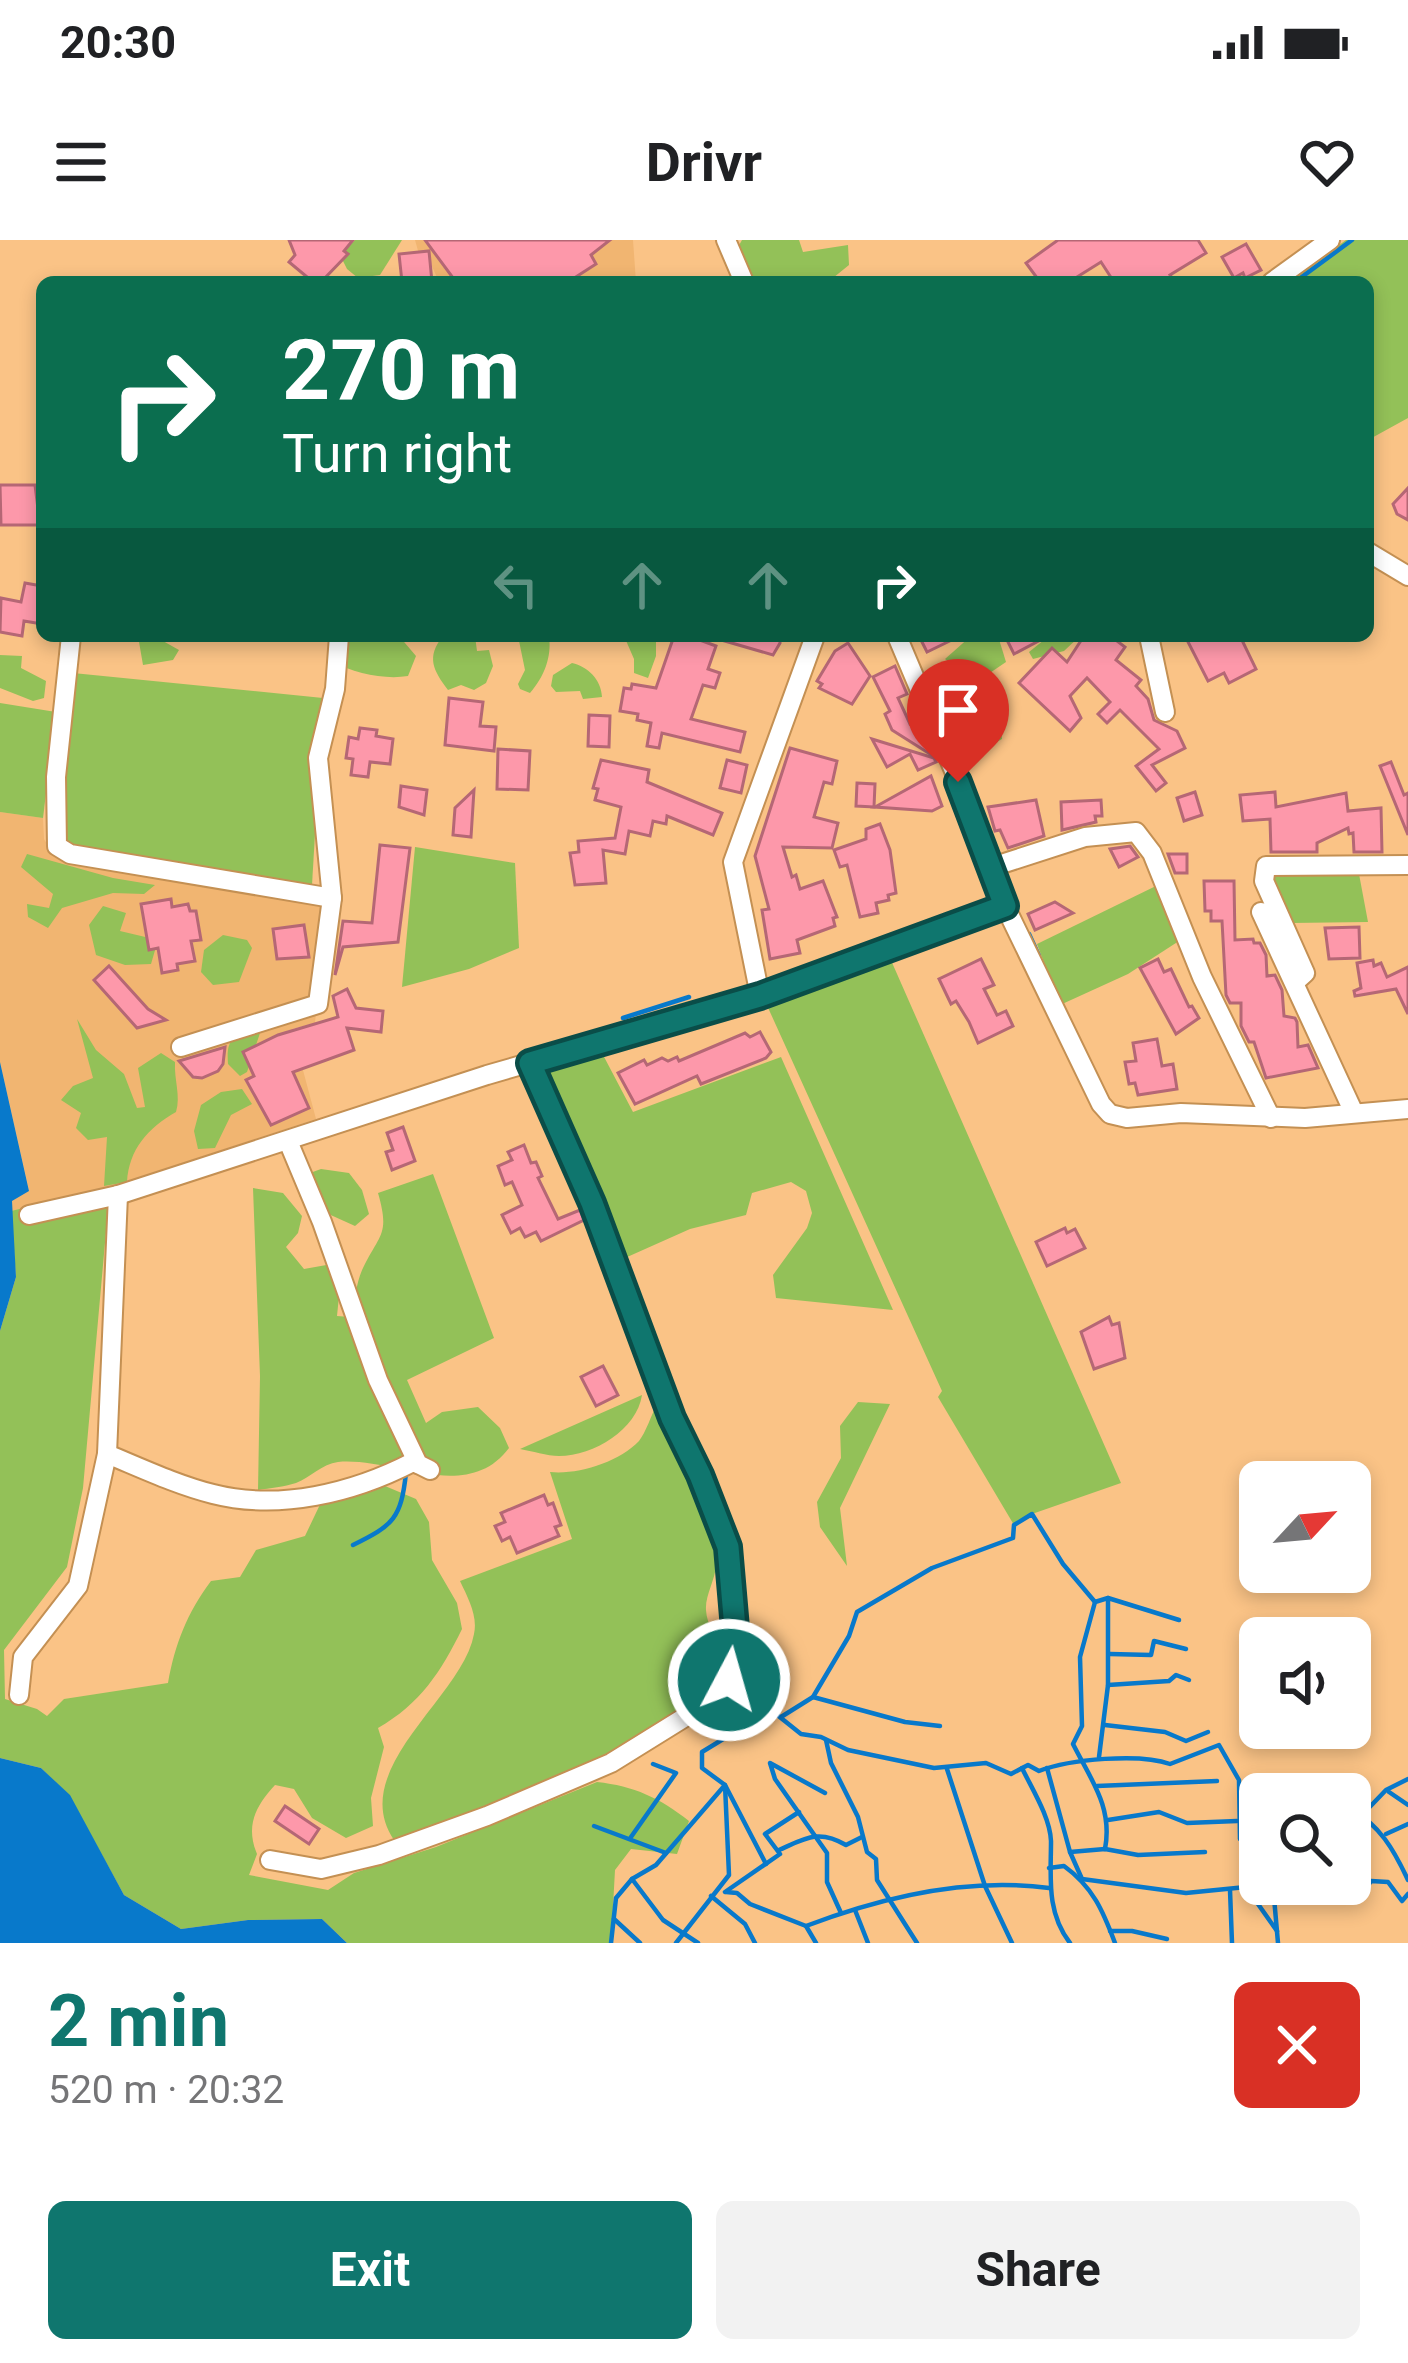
<!DOCTYPE html>
<meta charset="utf-8">
<style>
body{margin:0;font-family:Roboto,sans-serif;background:#f2f2f2;color:#202124;height:100vh;display:flex;flex-direction:column;font-size:45px;white-space:nowrap}
*{box-sizing:border-box;margin:0}
p{font-size:39px;color:#757577}
.icon{flex:none;width:66px;height:66px;fill:none;stroke:currentColor;stroke-width:2;stroke-linecap:round;stroke-linejoin:round}
.map{position:relative;height:1703px;overflow:hidden}
.side{display:flex;flex-direction:column;background:#fff;flex:1}
.side>*{flex:none}
.guide{position:absolute;left:36px;top:36px;width:1338px;height:366px;border-radius:18px;box-shadow:0 6px 18px #0003;background:#0b6e4f;color:#fff;overflow:hidden}
.needle{width:78px;rotate:64deg}
.controls{position:absolute;left:1239px;top:1221px;display:grid;gap:24px}
.controls a{display:grid;place-items:center;width:132px;height:132px;border-radius:18px;background:#fff;box-shadow:0 6px 18px #0003;font-size:60px}
.pin{position:absolute;display:grid;place-items:center;width:102px;height:102px;color:#fff;margin:-123px -51px;border-radius:50% 50% 50% 0;rotate:-45deg;box-shadow:0 0 12px #0007}
.pin .icon{rotate:45deg}
.me{position:absolute;width:132px;margin:-66px;rotate:6deg;stroke-linejoin:round;filter:drop-shadow(0 0 9px #0008)}
.turn{display:flex;align-items:center;gap:42px;height:252px;padding:0 48px;font-size:54px}
.turn .icon{width:156px;height:156px;stroke-width:2.5}
.turn b{display:block;font-size:84px;line-height:102px}
.lanes{display:flex;align-items:center;height:114px;padding:0 48px;background:#0003;justify-content:center;gap:60px;direction:ltr}
.lanes .off{opacity:.35}
.round{display:grid;place-items:center;flex:none;width:126px;height:126px;border-radius:18px;background:#f2f2f2}
.overview{display:flex;align-items:center;justify-content:space-between;height:204px;padding:0 48px}
h1{font-size:72px;font-weight:700;line-height:90px;color:#0f766e}
.action{display:flex;gap:24px;margin-top:auto;padding:24px 48px}
.action a{flex:1;height:138px;border-radius:18px;background:#0f766e;color:#fff;font-size:48px;font-weight:700;line-height:138px;text-align:center}
.action a+a{background:#f2f2f2;color:#202124}
.status{display:flex;justify-content:space-between;align-items:center;height:84px;padding:0 60px;background:#fff;direction:ltr}
.status svg{height:33px;fill:currentColor}
header{display:flex;justify-content:space-between;align-items:center;height:156px;padding:0 48px;background:#fff;font-size:54px;font-weight:700}
.map>svg:first-child{display:block}
</style>
<div class="status"><b>20:30</b><svg viewBox="0 0 49 12"><path d="M0 12V9h3v3zM5 12V6h3v6zM10 12V3h3v9zM15 12V0h3v12zM26 1h20v11H26zM47 4h2v5h-2z"/></svg></div>
<header><svg class="icon" aria-label="menu" viewBox="0 0 24 24"><path d="M4 6h16M4 12h16M4 18h16"/></svg>Drivr<svg class="icon" aria-label="heart" viewBox="0 0 24 24"><path d="M12 20l-8-8c-3-5 5-10 8-4 3-6 11-1 8 4z"/></svg></header>
<div class="map">
<svg width="1408" height="1703" viewBox="0 0 1408 1703">
<rect width="100%" height="100%" fill="#fac386"/>
<g fill="#f1b571">
<path d="M415 0H633L636 42H439L431 24 422 25Z"/>
<path d="M0 572 43 578 44 599 51 611 326 664 315 783 292 789 316 879 110 947 11 971 12 961 29 950 0 822Z"/>
</g>
<g fill="#93c158">
<path d="M355 0H402L380 35 358 38 347 29 340 15Z"/>
<path d="M742 0H799L803 12 848 5 849 25 828 42H745L737 9Z"/>
<path d="M1346 0H1408V178L1368 200V42H1289Z"/>
<path d="M138 396H167L163 401 179 410 173 420 143 425Z"/>
<path d="M343 396H399L416 416 408 436C384 440 355 433 332 422Z"/>
<path d="M443 396H475L477 411 489 410 493 426 486 443 474 450 461 445 448 450C433 430 426 417 443 396Z"/>
<path d="M518 396H549C552 417 544 437 530 453L520 449 518 444 525 430Z"/>
<path d="M624 396H656V416L648 438 634 433V419Z"/>
<path d="M971 396H998L1006 422 975 443 945 419Z"/>
<path d="M1049 396H1080L1064 411 1033 419 1029 412Z"/>
<path d="M0 415 22 416 21 428 46 441 44 458 33 461 0 448Z"/>
<path d="M572 423C588 427 601 439 602 457L583 459 580 451 556 452 551 446 553 435Z"/>
<path d="M73 433 323 458 312 645 70 608 63 597 62 577Z"/>
<path d="M0 463 56 472 43 578 0 572Z"/>
<path d="M954 475 1001 482 1002 499 974 515 956 512 948 484Z"/>
<path d="M415 607 515 623 519 708 469 729 402 747Z"/>
<path d="M27 614 113 638 155 645 144 654 113 653 62 668 48 688 28 677 27 664 49 668 53 654 21 627Z"/>
<path d="M1272 630 1359 634 1368 682 1291 683 1268 637Z"/>
<path d="M1160 644 1179 701 1128 734 1060 765 1037 704Z"/>
<path d="M103 666 126 673 120 691 158 700 151 724 125 725 96 715 89 685Z"/>
<path d="M223 695 247 700 252 708 239 742 213 745 201 732 204 710Z"/>
<path d="M890 718 1121 1243 1032 1274 1014 1285 938 1157 942 1151 765 761Z"/>
<path d="M77 779 96 810 124 834 137 868 145 867 138 828 161 813 175 822C174 840 181 856 176 872 148 888 129 909 127 942L104 946 107 897 88 900 76 888 81 873 61 860 73 846 93 838Z"/>
<path d="M257 789 260 793 247 832 240 836 228 824C226 798 233 796 257 789Z"/>
<path d="M602 813 633 872 781 817 893 1070 776 1058 773 1035 807 988 812 973 806 951 791 942 752 953 746 975 690 989 607 1026 538 839 545 830Z"/>
<path d="M242 849 252 864 231 875 215 908 198 909 194 891 201 865 221 852Z"/>
<path d="M321 929 349 933 362 950 369 974 355 986 313 967 299 956 310 933Z"/>
<path d="M433 934 494 1098 407 1140 426 1183 442 1172 478 1167 500 1188 509 1208C467 1264 394 1217 338 1222 322 1224 311 1237 296 1243 284 1247 270 1248 258 1250L260 1136 253 948 283 953 302 976 298 993 286 1007 304 1029 332 1024 340 1046 337 1076 350 1077C355 1062 356 1042 363 1028 380 993 390 995 378 953Z"/>
<path d="M110 947 83 1248 67 1327 4 1410 5 1459 37 1469 47 1476 64 1459 168 1443C175 1404 187 1373 211 1341L240 1337 256 1310 305 1296 325 1254 358 1243 385 1246 416 1259 429 1282 432 1320 457 1363 462 1389C441 1432 420 1464 378 1488L384 1507 371 1558 373 1586 346 1598 312 1578 294 1549 275 1545C256 1566 245 1585 257 1614L249 1635 328 1650 354 1633 436 1607 597 1542C634 1546 660 1558 689 1581L677 1614 631 1609 615 1630 611 1703H347L322 1679 248 1680 181 1689 124 1655 69 1555 41 1528 0 1518V1091L16 1037 11 971Z"/>
<path d="M642 1155C637 1189 594 1216 559 1216 547 1216 532 1211 520 1209Z"/>
<path d="M858 1162 890 1164 840 1268 847 1326 820 1287 817 1262 841 1218 840 1186Z"/>
<path d="M656 1166C682 1211 722 1271 716 1326 715 1340 705 1356 706 1370 707 1391 725 1403 713 1431 681 1498 466 1581 394 1600 346 1529 463 1457 474 1394 478 1376 468 1358 460 1341L572 1299 550 1232C578 1235 619 1222 639 1201 646 1192 651 1176 656 1166Z"/>
</g>
<g fill="#0879cb">
<path d="M0 822 29 951 12 961 16 1037 0 1091Z"/>
<path d="M0 1518 41 1528 70 1555 124 1655 181 1689 248 1680 322 1679 347 1703H0Z"/>
</g>
<g fill="none" stroke-linecap="round" stroke-linejoin="round">
<g stroke="#0879cb" stroke-width="4.5">
<path d="M1295 42 1352 0"/>
<path d="M1029 694 1039 716"/>
<path d="M623 778 689 757"/>
<path d="M353 1305C394 1285 401 1278 406 1233"/>
<path d="M1247 1387 1260 1398"/>
<path d="M1110 1414 1151 1415 1154 1401 1186 1409"/>
<path d="M1108 1445 1169 1441 1176 1435 1189 1440"/>
<path d="M813 1457 905 1482 940 1486"/>
<path d="M749 1474 771 1470 801 1494 821 1497 848 1510 934 1528 986 1523 1011 1534 1028 1525 1039 1531C1070 1519 1140 1513 1170 1524L1219 1505 1239 1540 1240 1599 1260 1597"/>
<path d="M781 1477 813 1457 849 1396 857 1372 932 1328 1013 1298 1014 1285 1032 1274 1063 1324 1095 1362"/>
<path d="M1105 1485 1165 1492 1186 1501 1208 1492"/>
<path d="M826 1500 831 1523 858 1577 867 1612 876 1619 877 1640 917 1703"/>
<path d="M1099 1517 1108 1445V1358L1179 1380"/>
<path d="M1022 1528C1032 1549 1050 1577 1051 1601 1051 1637 1046 1672 1070 1703"/>
<path d="M1047 1528 1070 1612 1082 1639 1186 1653 1246 1647 1277 1691"/>
<path d="M947 1529 985 1646 1012 1703"/>
<path d="M1097 1546 1217 1541"/>
<path d="M1389 1552 1408 1565"/>
<path d="M825 1553 770 1523 775 1539 827 1613V1642L841 1673"/>
<path d="M1350 1568C1380 1586 1393 1608 1408 1640"/>
<path d="M1362 1575 1386 1550 1408 1539"/>
<path d="M1108 1580 1159 1572 1187 1583 1237 1581"/>
<path d="M594 1586 666 1613"/>
<path d="M1386 1594 1408 1584"/>
<path d="M631 1597 676 1533 653 1524"/>
<path d="M1105 1609C1113 1567 1091 1540 1073 1504L1082 1486 1080 1417 1095 1362 1108 1358"/>
<path d="M779 1610C806 1598 819 1589 846 1605L862 1597"/>
<path d="M1070 1612 1105 1609 1138 1615 1205 1612"/>
<path d="M1350 1622 1360 1653"/>
<path d="M1049 1628 1064 1626C1093 1647 1103 1671 1115 1703"/>
<path d="M632 1639 663 1680 698 1703"/>
<path d="M1316 1644 1319 1656 1363 1653 1371 1641 1388 1642 1402 1661 1408 1654"/>
<path d="M1273 1646 1278 1703"/>
<path d="M1230 1650 1232 1703"/>
<path d="M725 1652 780 1614 765 1594 799 1572"/>
<path d="M726 1652 737 1653 750 1664 806 1686 816 1703"/>
<path d="M711 1656 745 1684 755 1703"/>
<path d="M855 1670 868 1703"/>
<path d="M614 1679 640 1703"/>
<path d="M806 1686C882 1657 967 1637 1049 1648"/>
<path d="M1110 1691H1132L1167 1699"/>
<path d="M611 1703 616 1658 632 1639 656 1625 725 1545 766 1624"/>
<path d="M676 1703 729 1635 725 1545 702 1528V1512L766 1473"/>
</g>
</g>
<g fill="#fd98aa" stroke="#b56775" stroke-width="3">
<path d="M289 0H353L344 11 348 14 321 42H313L289 22 295 15Z"/>
<path d="M425 0H610L591 15 596 24 568 42H456Z"/>
<path d="M1058 0H1198L1206 13 1170 35 1175 42H1114L1101 22 1069 42H1040L1026 23Z"/>
<path d="M1246 4 1261 30 1245 38 1243 33 1234 38 1222 17Z"/>
<path d="M429 11 432 42H402L399 14Z"/>
<path d="M0 245H35L40 285H1Z"/>
<path d="M1408 248V280L1397 274 1393 264Z"/>
<path d="M25 343 42 346V384L24 381 22 396 0 392 1 358 21 362Z"/>
<path d="M674 396H689L716 406 708 429 720 433 715 448 703 445 691 479 745 492 740 512 662 493 659 508 647 506 651 483 637 480 638 474 620 471 624 448 631 449 632 444 656 448Z"/>
<path d="M718 396H780V403L773 415 718 399Z"/>
<path d="M919 396H960L927 412Z"/>
<path d="M1005 396H1048L1014 414Z"/>
<path d="M1084 396H1121L1117 401 1125 407 1116 420 1141 440 1136 446 1148 459 1154 480 1177 491 1185 508 1152 525 1166 543 1156 551 1136 526 1159 509 1120 470 1107 483 1098 474 1110 462 1087 438 1070 456 1081 478 1070 491 1019 443 1052 408 1067 422Z"/>
<path d="M1185 396H1240L1256 429 1229 443 1224 433 1208 441Z"/>
<path d="M848 403 870 436 852 464 819 448 822 444 817 441 835 411Z"/>
<path d="M895 426 907 454 898 458 910 484 918 481 933 516 892 490 885 474 890 471 873 437Z"/>
<path d="M449 458 483 462 480 486 496 487 494 511 445 505Z"/>
<path d="M589 475 610 476 609 507 588 506Z"/>
<path d="M360 488 377 490 376 496 393 499 390 524 370 522 368 537 351 535 353 519 346 518 349 497 358 499Z"/>
<path d="M872 499 934 518 936 522 918 530 910 514 887 527Z"/>
<path d="M790 508 837 521 832 544 824 542 814 577 838 583 832 608 783 607 792 637 796 635 800 649 823 641 837 677 833 678 835 686 797 700 800 713 770 719 762 670 769 669 755 616Z"/>
<path d="M498 509 530 511 528 550 497 549Z"/>
<path d="M601 520 649 530 647 542 722 573 713 595 667 576 666 584 653 581 650 596 629 591 625 614 603 610 606 643 575 645 570 613 579 612 578 601 615 598 621 567 595 560 598 549 593 548Z"/>
<path d="M727 520 747 525 741 553 720 548Z"/>
<path d="M1391 522 1404 555 1408 553V595L1380 526Z"/>
<path d="M931 536 942 566 932 571 875 567Z"/>
<path d="M857 543 875 544 874 567 856 566Z"/>
<path d="M401 546 427 550 424 575 399 567Z"/>
<path d="M474 550 471 597 453 595 455 568Z"/>
<path d="M1195 552 1202 575 1184 581 1177 558Z"/>
<path d="M1275 552 1276 567 1346 553 1348 571 1381 568 1382 612H1354L1353 593 1349 594 1348 588 1317 603V612H1271L1270 579 1243 581 1240 555Z"/>
<path d="M1036 560 1044 596 1008 608 1000 590 995 591 988 567Z"/>
<path d="M1101 560 1102 576H1095L1096 582 1062 590 1061 562Z"/>
<path d="M880 584 890 610 896 653 888 655 889 660 876 663 878 673 860 677 847 625 840 627 834 610 866 599V589Z"/>
<path d="M380 605 410 608 398 702 343 707 335 735 343 681 372 683Z"/>
<path d="M1130 606 1138 617 1119 627 1110 609Z"/>
<path d="M1168 614H1187V633H1175Z"/>
<path d="M1204 641H1234L1235 700 1253 699 1254 703H1260L1266 715 1267 736 1275 735 1282 750 1284 776 1295 778 1297 782 1298 807 1308 805 1318 828 1266 838 1254 802H1249L1241 786V763H1230L1226 755 1222 681H1211V671H1205Z"/>
<path d="M171 659 172 667 188 664 190 671H196L201 700 191 701 195 721 177 724 178 730 162 733 158 708 149 710 141 664Z"/>
<path d="M1055 662 1073 673 1035 690 1028 674Z"/>
<path d="M304 685 309 717 277 719 273 689Z"/>
<path d="M1359 687 1360 718 1329 719 1325 688Z"/>
<path d="M981 719 994 745 984 749 997 775 1006 771 1013 786 978 803 969 782 956 761 951 764 939 739Z"/>
<path d="M1158 719 1164 732 1171 729 1189 767 1192 766 1199 778 1176 794 1140 728Z"/>
<path d="M1373 720 1374 726 1381 723 1387 737 1408 727V774L1396 749 1355 756 1354 751 1361 748 1357 723Z"/>
<path d="M109 726 148 769 166 780 137 788 94 740Z"/>
<path d="M347 749 356 768 383 771 381 792 347 788 354 810 293 832 309 868 271 885 246 840 254 836 243 812 278 795 338 777 333 756Z"/>
<path d="M760 792 771 812 766 818 701 844 697 836 635 864 618 833 644 820 647 825 662 818 668 821 677 817 679 821 745 793 750 797Z"/>
<path d="M1157 799 1162 826 1173 824 1177 849 1138 855 1135 843 1129 844 1125 822 1136 821 1133 803Z"/>
<path d="M225 807 223 824 218 831 202 838 193 837 179 821Z"/>
<path d="M403 887 415 921 392 930 386 912 393 910 387 893Z"/>
<path d="M524 905 531 923 536 922 542 936 538 938 558 979 580 970 584 980 541 1001 536 992 525 997 520 988 511 993 502 975 522 965 512 942 505 945 498 926 512 920 508 912Z"/>
<path d="M1065 988 1067 993 1075 989 1085 1008 1047 1026 1036 1002Z"/>
<path d="M1109 1077 1112 1085 1119 1083 1125 1118 1094 1129 1081 1092Z"/>
<path d="M603 1126 618 1155 596 1166 581 1137Z"/>
<path d="M544 1255 548 1265 553 1263 561 1285 555 1287 559 1296 517 1313 510 1297 502 1301 495 1286 505 1282 501 1273Z"/>
<path d="M285 1566 319 1589 309 1604 275 1581Z"/>
</g>
<g fill="none" stroke-linecap="round" stroke-linejoin="round">
<defs>
<g id="minor">
<path d="M726 0 744 42"/>
<path d="M1272 42 1330 0"/>
<path d="M1368 312 1408 336"/>
<path d="M71 396 56 537 57 606 70 614 332 658"/>
<path d="M897 396 974 578 1005 666 1101 864 1110 874 1127 878 1181 873 1305 878 1408 869"/>
<path d="M1149 396 1165 472"/>
<path d="M992 627 1085 597 1136 592 1152 613 1202 737 1271 878"/>
<path d="M1261 672 1354 873"/>
<path d="M1295 742 1305 733 1264 641 1266 626 1408 625"/>
<path d="M760 756 1005 666"/>
<path d="M181 807 318 764 332 658 318 518 335 449 339 396"/>
<path d="M288 901 322 982 378 1140 418 1224 430 1230"/>
<path d="M29 975 118 955 487 835 760 756 733 622 815 396"/>
<path d="M107 1214C141 1228 177 1245 213 1254 279 1271 353 1253 413 1222L418 1224"/>
<path d="M19 1455 23 1417 78 1346 107 1214 118 955"/>
<path d="M270 1620 321 1629 379 1615 487 1576 611 1523 690 1474 729 1440 737 1399 728 1307 701 1235 672 1179 592 963 530 823"/>
</g>
</defs>
<use href="#minor" stroke="#c49053" stroke-width="22"/>
<use href="#minor" stroke="#fff" stroke-width="18"/>
</g>
<g fill="none" stroke-linecap="round" stroke-linejoin="round">
<defs>
<path id="route" d="M729 1440 736 1400 728 1307 700 1235 672 1178 592 963 530 823 760 756 1005 666 958 542"/>
</defs>
<use href="#route" stroke="#0a4d48" stroke-width="30"/>
<use href="#route" stroke="#0f766e" stroke-width="21"/>
</g>
</svg>
<div class="controls">
<a><svg class="needle" viewBox="-14 -14 28 28"><path d="M0-13l5 13h-10z" fill="#e53935"/><path d="M0 13l5-13h-10z" fill="#757577"/></svg></a>
<a><svg class="icon" aria-label="sound" viewBox="0 0 24 24"><path d="M4 9h4l5-4v14l-5-4H4zM17 9q2 3 0 6"/></svg></a>
<a><svg class="icon" aria-label="search" viewBox="0 0 24 24"><circle cx="10" cy="10" r="6"/><path d="M15 15l6 6"/></svg></a>
</div>
<div class="pin" style="left:958px;top:542px;background:#d93025"><svg class="icon" aria-label="arrive" viewBox="0 0 24 24"><path d="M6 21V4h12l-3 4 3 4H6"/></svg></div>
<svg class="me" style="left:729px;top:1440px" viewBox="-20 -20 40 40"><circle r="17" fill="#0f766e" stroke="#fff" stroke-width="3"/><path d="M0-11L8 9 0 5-8 9z" fill="#fff"/></svg>
<div class="guide">
<div class="turn"><svg class="icon" aria-label="right" viewBox="0 0 24 24"><path d="M7 20v-9h11M14 6l5 5-5 5"/></svg><div><b>270 m</b>Turn right</div></div>
<div class="lanes"><svg class="icon off" aria-label="left" viewBox="0 0 24 24"><path d="M17 20v-9H6M10 6l-5 5 5 5"/></svg><svg class="icon off" aria-label="ahead" viewBox="0 0 24 24"><path d="M12 20V5M6 11l6-6 6 6"/></svg><svg class="icon off" aria-label="ahead" viewBox="0 0 24 24"><path d="M12 20V5M6 11l6-6 6 6"/></svg><svg class="icon" aria-label="right" viewBox="0 0 24 24"><path d="M7 20v-9h11M14 6l5 5-5 5"/></svg></div>
</div>
</div>
<section class="side">
<div class="overview"><div><h1>2 min</h1><p>520 m · 20:32</p></div><a class="round" style="background:#d93025;color:#fff"><svg class="icon" aria-label="close" viewBox="0 0 24 24"><path d="M6 6l12 12M18 6L6 18"/></svg></a></div>
<div class="action"><a>Exit</a><a>Share</a></div>
</section>
